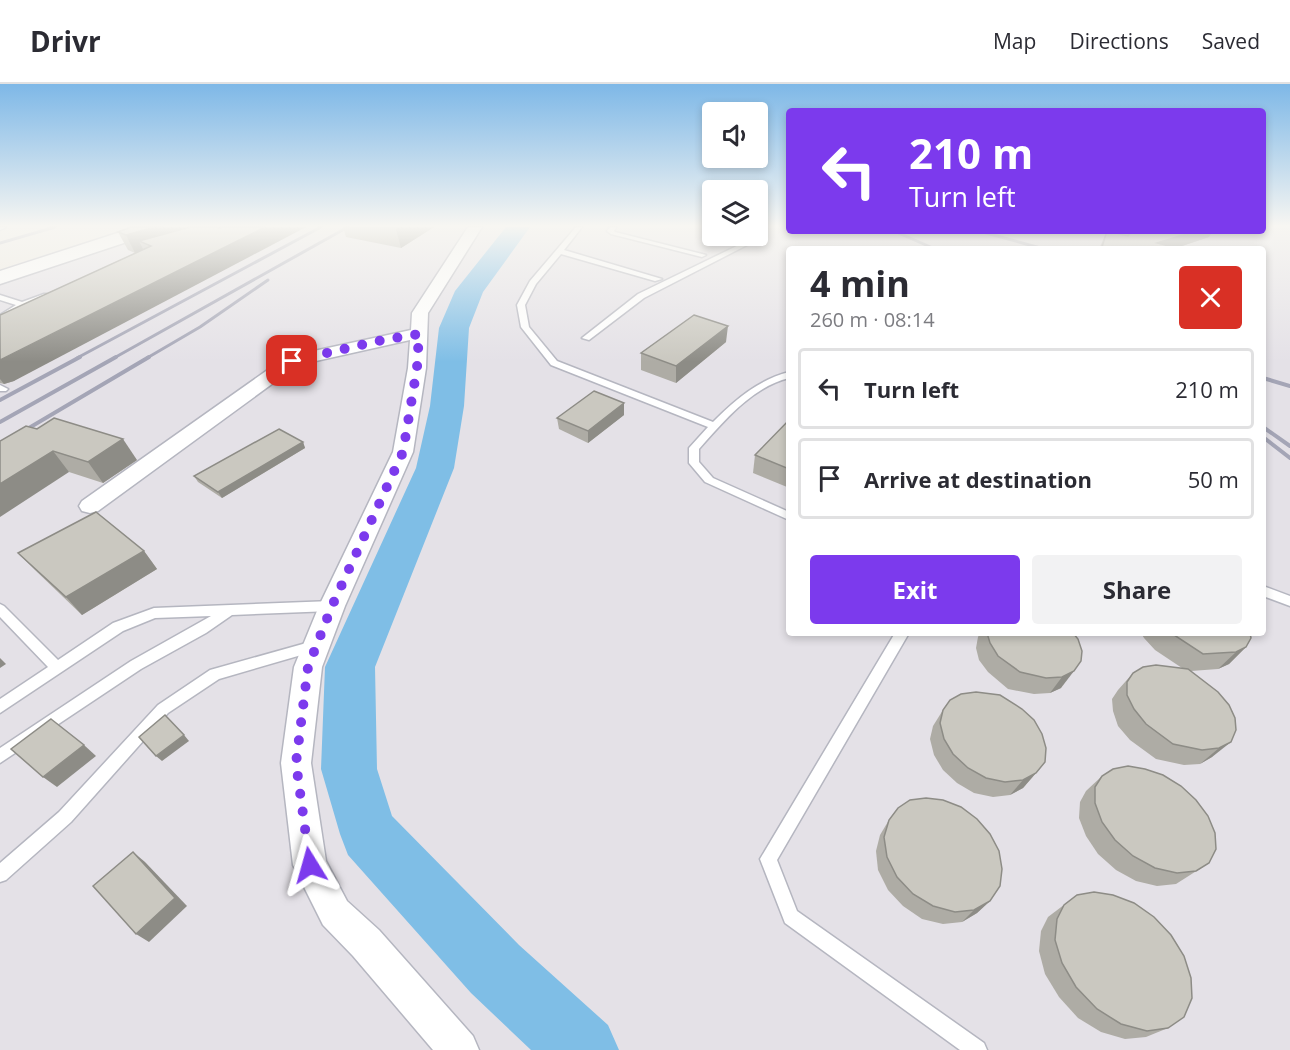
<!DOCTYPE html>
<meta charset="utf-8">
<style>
body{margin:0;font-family:"Open Sans",sans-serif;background:#f2f2f3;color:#2b2b33;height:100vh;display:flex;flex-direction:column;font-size:22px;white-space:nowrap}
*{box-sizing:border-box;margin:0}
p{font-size:20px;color:#7c7c81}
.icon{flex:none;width:33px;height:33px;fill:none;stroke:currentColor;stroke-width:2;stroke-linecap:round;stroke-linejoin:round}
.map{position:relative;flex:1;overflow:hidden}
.drawer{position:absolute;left:786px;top:162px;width:480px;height:390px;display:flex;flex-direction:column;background:#fff;border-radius:6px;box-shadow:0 3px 9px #0003}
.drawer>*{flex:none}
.banner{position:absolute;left:786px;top:24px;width:480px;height:126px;border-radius:6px;box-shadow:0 3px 9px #0003;background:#7c3aed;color:#fff;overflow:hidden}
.buttons{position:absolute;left:702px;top:18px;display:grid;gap:12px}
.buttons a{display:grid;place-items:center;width:66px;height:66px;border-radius:6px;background:#fff;box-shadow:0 3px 9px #0003;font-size:30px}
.pin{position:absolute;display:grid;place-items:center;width:51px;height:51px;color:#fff;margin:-26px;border-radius:12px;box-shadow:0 3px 9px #0006}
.me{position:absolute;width:66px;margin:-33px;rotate:352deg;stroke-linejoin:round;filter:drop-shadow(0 0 4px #0008)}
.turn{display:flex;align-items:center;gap:21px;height:126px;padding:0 24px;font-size:27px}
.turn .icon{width:78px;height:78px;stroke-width:2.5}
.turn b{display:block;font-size:42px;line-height:51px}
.round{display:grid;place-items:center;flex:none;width:63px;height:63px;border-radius:6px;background:#f2f2f3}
.head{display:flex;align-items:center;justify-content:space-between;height:102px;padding:0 24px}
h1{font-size:36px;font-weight:700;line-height:45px}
.primary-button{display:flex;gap:12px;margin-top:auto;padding:12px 24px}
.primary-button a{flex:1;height:69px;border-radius:6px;background:#7c3aed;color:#fff;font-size:24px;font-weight:700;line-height:69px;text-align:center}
.primary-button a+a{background:#f2f2f3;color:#2b2b33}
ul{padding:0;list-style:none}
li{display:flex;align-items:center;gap:18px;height:81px;margin:0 12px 9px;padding:0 12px;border:3px solid #e1e1e2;border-radius:6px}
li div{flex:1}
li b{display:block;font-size:22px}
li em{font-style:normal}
header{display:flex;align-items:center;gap:36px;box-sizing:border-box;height:84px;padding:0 30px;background:#fff;border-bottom:2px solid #e1e1e2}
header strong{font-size:28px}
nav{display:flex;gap:33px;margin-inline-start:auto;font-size:21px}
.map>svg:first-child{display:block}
</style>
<header>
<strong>Drivr</strong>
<nav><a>Map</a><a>Directions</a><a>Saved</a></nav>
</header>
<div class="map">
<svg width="1290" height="966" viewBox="0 0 1290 966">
<rect width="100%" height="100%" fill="#eeeae2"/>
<path fill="#e4e1e7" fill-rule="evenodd" d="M170 143H712V152H758V143H789V147H1263V143H1290V966H0V201ZM789 165H1263V549H789Z"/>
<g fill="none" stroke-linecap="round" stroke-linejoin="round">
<path fill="#7fbee6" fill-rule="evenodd" d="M506 143H530L483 208 469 244 464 322 454 384 375 583 377 685 392 732 519 861 608 941 619 966H531L471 909 348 771 340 750 321 685 325 583 416 384 430 322 439 244 455 207Z"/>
<defs>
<g id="service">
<path d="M0 143H6L0 146Z"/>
<path d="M576 143H582L564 166 662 195 655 197 561 170 536 200 525 221 529 243 557 277 713 338C735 316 758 296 789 288V294C752 303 724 337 699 365V378L713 394 789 428V436L705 398 689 379V364L708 343 551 281 521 243 517 221 530 197Z"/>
<path d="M610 143H616L614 147 615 148 706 171 702 173 611 150 607 147Z"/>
<path d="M748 152 756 153 751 159 644 214 589 256 582 254 638 210 747 157 749 154Z"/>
<path d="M44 210H47V214L25 223 0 237V231L16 221 0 216V211L22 218Z"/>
<path d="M0 301 8 305 6 307H0Z"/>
<path d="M1263 502 1290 512V522L1263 512Z"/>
<path d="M332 517 336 519 338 522 336 525 332 527 232 531 206 549 141 585 0 679V664L131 577 211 532 155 534 123 547 0 629V615L48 583 0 533V520L4 522 58 576 113 539 154 524Z"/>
<path d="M895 549H909L777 776 797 827 984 959 987 966H960L785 839 760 775Z"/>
<path d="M317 556 322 557 324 561 322 565 219 595 168 629 71 738 6 796 0 798V779L59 728 158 621 210 586Z"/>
</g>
<path id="minor" d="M468 143H482L428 229 426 284 413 368 345 522 322 583 311 679 326 777 347 817 379 846 473 952 479 966H433L353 872 323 841 293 781 281 679 294 583 319 522 393 368 408 284 410 256 298 281 98 427 90 429 82 427 79 422 82 417 286 273 411 246 412 229Z"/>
<path id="secondary" d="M136 143H163L160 147 0 200V187Z"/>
</defs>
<use href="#service" stroke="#b5b6c0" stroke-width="3"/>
<use href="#minor" stroke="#b5b6c0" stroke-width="3"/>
<use href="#secondary" stroke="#b5b6c0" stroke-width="3"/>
<use href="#service" fill="#fff" fill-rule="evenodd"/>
<use href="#minor" fill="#fff" fill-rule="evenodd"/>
<use href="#secondary" fill="#fff" fill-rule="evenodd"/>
<g stroke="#a4a5b6" stroke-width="3">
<path d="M894 147 935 165"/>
<path d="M979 147 1044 165"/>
<path d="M0 159 55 143"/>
<path d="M77 274 321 143"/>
<path d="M114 274 348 143"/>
<path d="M147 274 200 243 268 196"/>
</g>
<g stroke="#a4a5b6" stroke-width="4">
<path d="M1263 294 1290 302"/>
<path d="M0 316 80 273"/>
<path d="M0 338 116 273"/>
<path d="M1263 343 1290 362"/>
<path d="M1263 353 1290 374"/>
<path d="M0 361 149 273"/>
</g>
</g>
<g fill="#aeaca5">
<path d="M216 143 14 297 4 300 0 299V231L135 169 128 166 118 148Z"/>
<path d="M343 143H434L401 164 346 153Z"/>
<path d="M1107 147 1120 150 1122 147H1212L1209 153 1176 164 1181 165H1099Z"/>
<path d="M726 258 676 299 641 286V269Z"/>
<path d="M624 331 588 359 559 345 557 334Z"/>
<path d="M789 336V402L787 403 753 389 755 371Z"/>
<path d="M0 357 137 376 103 399 69 388Z"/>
<path d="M303 358 305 364 222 414 198 398 194 392Z"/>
<path d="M144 467 157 485 82 531 35 486 18 469Z"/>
<path d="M980 549H1073L1061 604 1050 609 1034 610 1008 605 988 588 979 576 976 564 978 553Z"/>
<path d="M1141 549H1250L1246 563 1229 580 1218 585 1191 587 1236 646 1212 673 1200 680 1184 681 1156 675 1130 656 1118 642 1113 627 1112 615 1118 606 1133 589 1182 584 1155 566 1144 554Z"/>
<path d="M943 626 1036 689 1023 704 1010 711 993 713 974 709 957 699 943 686 934 671 930 655 933 642Z"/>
<path d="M1102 692 1209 779 1176 800 1157 802 1136 797 1116 786 1098 770 1086 752 1079 734 1080 718 1086 707Z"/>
<path d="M889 736 990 817 977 829 962 838 943 840 922 835 903 822 888 806 878 786 876 767 880 751Z"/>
<path d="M1077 811 1168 944 1146 953 1125 955 1101 948 1078 934 1059 913 1045 890 1039 867 1041 847 1048 833Z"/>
</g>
<g fill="#8d8c86">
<path d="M155 143H195L151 162 139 157 144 167 135 169 126 151Z"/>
<path d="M265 143H306L14 297 4 300 0 295V276Z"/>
<path d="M399 143H434L401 164 396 145Z"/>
<path d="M1196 147H1212L1209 153 1173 165 1157 159Z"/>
<path d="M728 242 726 258 676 299V282Z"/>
<path d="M624 319V331L588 359V347Z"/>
<path d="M123 355 137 376 103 399 88 378Z"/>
<path d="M303 358 305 364 222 414 218 408Z"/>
<path d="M53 367 69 388 0 433V400Z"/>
<path d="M144 467 157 485 82 531 66 513Z"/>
<path d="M1246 563 1229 580 1218 585 1236 568Z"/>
<path d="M0 574 6 580 0 584Z"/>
<path d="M1074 587 1061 604 1050 609 1062 593Z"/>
<path d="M184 651 189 657 162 677 156 672Z"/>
<path d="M1231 658 1212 673 1200 680 1219 664Z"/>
<path d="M84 661 96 672 57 703 43 693Z"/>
<path d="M1036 689 1023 704 1010 711 1023 696Z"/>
<path d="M133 768 145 778 187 822 149 858 136 850Z"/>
<path d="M990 817 977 829 962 838 974 826Z"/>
</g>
<g fill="#cac8c0" stroke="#8d8c86" stroke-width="1.5">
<path d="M131 143H155L126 151 118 148Z"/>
<path d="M190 143H216L219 144 221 143H265L0 276V231L151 162 139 157Z"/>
<path d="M1107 147 1128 152 1132 147H1196L1157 159 1181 165H1109L1102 163Z"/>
<path d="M694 231 728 242 676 282 641 269Z"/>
<path d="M594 307 624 319 588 347 557 334Z"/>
<path d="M54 334 123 355 88 378 53 367 0 400V357L26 342 37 345Z"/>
<path d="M789 336V385L755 371Z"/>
<path d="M279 345 303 358 218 408 194 392Z"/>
<path d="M96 428 144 467 66 513 18 469Z"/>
<path d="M987 549H1073L1078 555 1082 567 1081 577 1074 587 1062 593 1046 594 1020 588 998 572 990 559Z"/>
<path d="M1171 549H1250L1251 554 1246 563 1236 568 1203 570Z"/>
<path d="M1156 581 1188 585 1218 608 1229 621 1235 634 1236 646 1231 658 1219 664 1202 666 1173 660 1146 640 1134 625 1127 611V598L1133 589 1143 583Z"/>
<path d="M976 608 1000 611 1022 625 1034 636 1042 650 1046 664 1045 678 1036 689 1023 696 1005 698 986 694 968 684 953 670 944 655 940 639 943 626 950 616 961 610Z"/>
<path d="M165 631 184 651 156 672 139 653Z"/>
<path d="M51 635 84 661 43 693 11 665Z"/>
<path d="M1128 682 1145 685 1163 691 1181 702 1196 716 1208 732 1215 749 1216 765 1209 779 1196 787 1177 789 1155 784 1133 772 1115 756 1102 738 1095 719V703L1102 692 1113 685Z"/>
<path d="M926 714 943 716 961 723 977 735 990 750 999 767 1002 785 1000 802 990 817 974 826 955 828 933 822 913 810 897 793 887 773 884 753 889 736 898 724 910 716Z"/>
<path d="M133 768 175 814 136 850 93 802Z"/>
<path d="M1094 808 1113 811 1134 819 1154 833 1171 851 1184 872 1191 894 1192 914 1184 933 1168 944 1147 947 1121 940 1097 925 1076 903 1062 879 1055 856 1057 835 1064 821 1077 811Z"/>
</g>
<linearGradient id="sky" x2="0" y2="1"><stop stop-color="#7eb8e7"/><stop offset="0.51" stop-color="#f7f6f2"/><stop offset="1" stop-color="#f7f6f2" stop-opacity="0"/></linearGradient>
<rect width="1290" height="278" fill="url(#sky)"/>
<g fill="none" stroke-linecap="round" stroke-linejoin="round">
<path stroke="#7c3aed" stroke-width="10" stroke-dasharray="0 18" d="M292 277 383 256 419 250 417 284 403 368 332 522 308 583 296 679 310 781"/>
</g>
</svg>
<div class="buttons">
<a><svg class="icon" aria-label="sound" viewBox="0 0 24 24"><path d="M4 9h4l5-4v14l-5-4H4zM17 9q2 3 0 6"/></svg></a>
<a><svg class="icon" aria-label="layers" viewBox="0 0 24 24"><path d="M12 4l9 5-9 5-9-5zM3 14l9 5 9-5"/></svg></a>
</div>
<div class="pin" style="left:292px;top:277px;background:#d93025"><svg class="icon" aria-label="arrive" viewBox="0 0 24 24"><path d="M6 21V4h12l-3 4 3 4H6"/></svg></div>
<svg class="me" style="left:310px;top:781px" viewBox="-20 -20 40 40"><path d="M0-17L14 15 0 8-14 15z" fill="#7c3aed" stroke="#fff" stroke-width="4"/></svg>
<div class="banner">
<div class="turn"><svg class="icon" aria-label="left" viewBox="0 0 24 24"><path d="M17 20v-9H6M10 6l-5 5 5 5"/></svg><div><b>210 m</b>Turn left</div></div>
</div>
<section class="drawer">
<div class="head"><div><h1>4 min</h1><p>260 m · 08:14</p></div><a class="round" style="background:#d93025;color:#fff"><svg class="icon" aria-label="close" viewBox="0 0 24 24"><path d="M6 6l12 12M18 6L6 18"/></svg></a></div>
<ul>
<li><svg class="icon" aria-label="left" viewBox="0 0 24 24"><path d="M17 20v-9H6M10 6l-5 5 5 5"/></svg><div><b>Turn left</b></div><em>210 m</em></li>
<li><svg class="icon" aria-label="arrive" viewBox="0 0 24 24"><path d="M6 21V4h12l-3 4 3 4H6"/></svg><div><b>Arrive at destination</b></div><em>50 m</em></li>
</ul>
<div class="primary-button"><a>Exit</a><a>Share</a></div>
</section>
</div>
